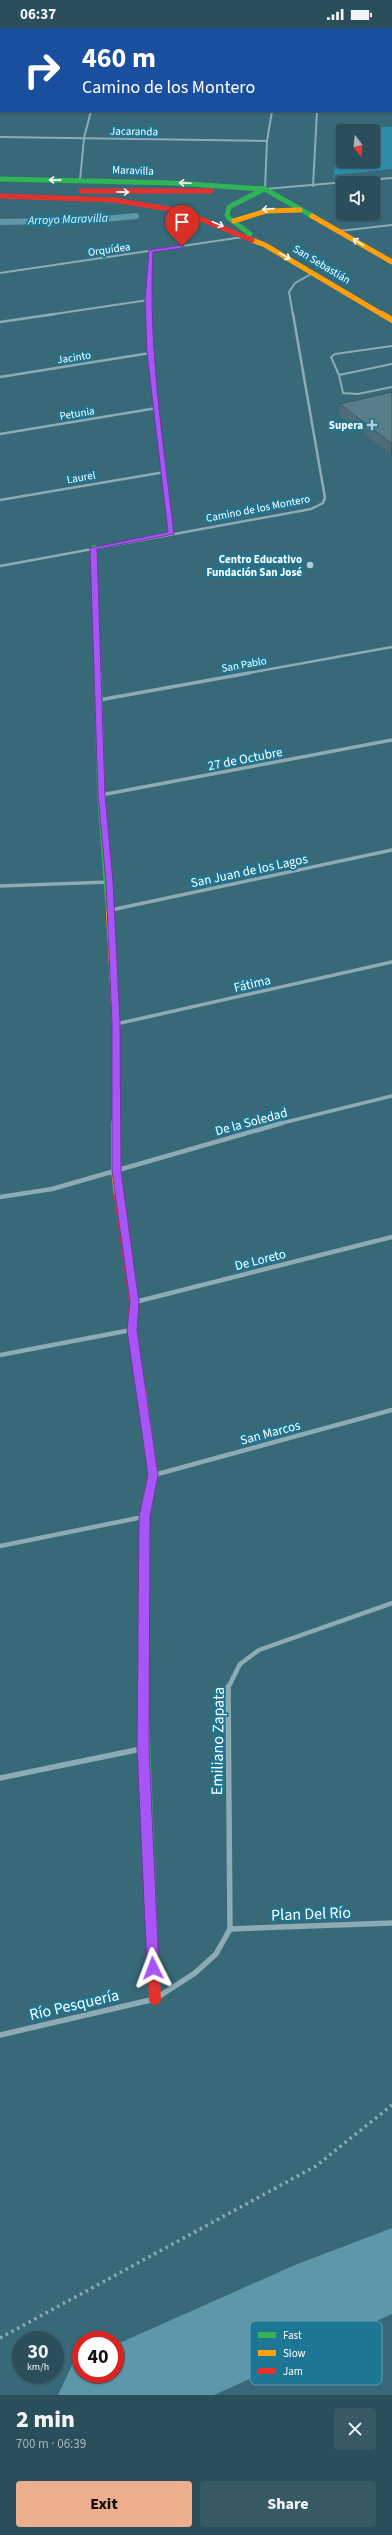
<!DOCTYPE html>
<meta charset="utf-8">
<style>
body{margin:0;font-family:"Source Sans 3",sans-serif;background:#365963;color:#f1f3f6;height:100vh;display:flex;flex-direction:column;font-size:15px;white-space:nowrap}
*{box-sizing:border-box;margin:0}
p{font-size:13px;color:#a5b5bb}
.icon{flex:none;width:22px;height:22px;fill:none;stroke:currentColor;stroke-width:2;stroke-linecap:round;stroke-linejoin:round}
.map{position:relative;height:2367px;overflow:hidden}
.side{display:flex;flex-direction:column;background:#2a4f5a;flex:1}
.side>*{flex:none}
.guide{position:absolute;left:0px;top:0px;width:392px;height:84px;box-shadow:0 1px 3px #0004,0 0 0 1px #466670;background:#1a4fa0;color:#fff;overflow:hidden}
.needle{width:26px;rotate:164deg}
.fabs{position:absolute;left:336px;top:96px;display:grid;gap:8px}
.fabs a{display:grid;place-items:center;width:44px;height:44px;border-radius:4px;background:#2a4f5a;box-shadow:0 1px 3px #0004,0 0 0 1px #466670;font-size:20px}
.speed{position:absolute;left:12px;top:2303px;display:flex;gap:8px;font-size:20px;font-weight:700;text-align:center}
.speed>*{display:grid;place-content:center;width:52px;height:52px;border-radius:50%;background:#2a4f5a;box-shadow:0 1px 3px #0004,0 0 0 1px #466670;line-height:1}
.speed small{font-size:10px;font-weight:400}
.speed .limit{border:6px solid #d22;background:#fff;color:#111}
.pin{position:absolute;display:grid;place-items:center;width:34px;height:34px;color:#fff;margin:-41px -17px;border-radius:50% 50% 50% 0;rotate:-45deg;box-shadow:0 0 4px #0007}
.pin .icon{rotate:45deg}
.me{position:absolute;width:44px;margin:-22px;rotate:357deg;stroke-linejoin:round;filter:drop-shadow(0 0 3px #0008)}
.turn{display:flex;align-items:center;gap:14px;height:84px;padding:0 16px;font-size:18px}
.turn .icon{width:52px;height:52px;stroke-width:2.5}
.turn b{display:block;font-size:28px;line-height:34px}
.round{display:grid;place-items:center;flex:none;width:42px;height:42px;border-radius:4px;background:#365963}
.overview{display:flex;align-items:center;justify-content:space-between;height:68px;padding:0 16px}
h1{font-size:24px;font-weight:800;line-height:30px}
.cta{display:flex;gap:8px;margin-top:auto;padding:8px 16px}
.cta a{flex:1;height:46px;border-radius:4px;background:#eead8d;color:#111;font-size:16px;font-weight:800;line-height:46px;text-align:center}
.cta a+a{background:#365963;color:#f1f3f6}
.status{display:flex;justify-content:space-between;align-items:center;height:28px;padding:0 20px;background:#2a4f5a;direction:ltr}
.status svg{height:11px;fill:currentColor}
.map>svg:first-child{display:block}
</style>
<div class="status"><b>06:37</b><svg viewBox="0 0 49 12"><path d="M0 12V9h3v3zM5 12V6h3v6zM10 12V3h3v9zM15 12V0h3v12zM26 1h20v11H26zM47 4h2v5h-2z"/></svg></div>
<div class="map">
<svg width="392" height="2367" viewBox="0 0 392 2367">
<rect width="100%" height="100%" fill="#386978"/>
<path fill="#2e8ba8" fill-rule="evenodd" d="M339 98 392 99V141L334 147ZM343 103H373V133H343Z"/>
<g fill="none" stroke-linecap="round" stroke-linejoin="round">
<path stroke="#5d97a9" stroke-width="6" d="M0 194 94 192 136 188"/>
<path fill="#5d97a9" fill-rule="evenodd" d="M392 2200V2286L214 2367H58L73 2335 81 2332V2346H115V2317L295 2237Z"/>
<path stroke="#8dabb4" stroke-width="3.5" stroke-dasharray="2.5 4" stroke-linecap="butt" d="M0 2310 316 2138 392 2077"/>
<g stroke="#8dabb4" stroke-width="2">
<path d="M392 318 335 326 331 329 339 347 343 365 358 366 392 359"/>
<path d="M339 347 392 336"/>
</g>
<g stroke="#8dabb4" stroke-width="2">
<path d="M272 83 267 113 265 161 392 150"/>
<path d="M0 109 267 113"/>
<path d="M80 152 84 110 91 83"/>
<path d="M313 158 317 83"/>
<path d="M339 203 392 197"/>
<path d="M0 245 243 209"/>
<path d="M48 287 148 272"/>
<path d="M149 287 151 223"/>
<path d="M293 287 289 264 295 255 313 245"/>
</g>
<g stroke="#8dabb4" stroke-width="2.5">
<path d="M149 286 150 325 171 506"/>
<path d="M0 294 55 286"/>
<path d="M0 349 150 325"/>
<path d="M0 406 157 380"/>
<path d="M0 472 165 444"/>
<path d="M0 538 311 481 323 475 325 470 293 286"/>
<path d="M243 646 392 619"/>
</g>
<g stroke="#8dabb4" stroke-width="3.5">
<path d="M99 672 249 645"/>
<path d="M101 767 392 712"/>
<path d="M0 858 109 854"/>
<path d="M111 882 392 822"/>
<path d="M116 996 392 934"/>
<path d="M278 1096 392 1068"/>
</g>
<g stroke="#8dabb4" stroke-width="4.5">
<path d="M0 1169 52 1161 282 1095"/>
<path d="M135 1274 392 1209"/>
<path d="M0 1327 131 1302"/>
<path d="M154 1447 392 1382"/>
<path d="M0 1518 143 1489"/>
<path d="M228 1660 240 1636 259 1622 392 1575"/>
</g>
<g stroke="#8dabb4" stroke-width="5.5">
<path d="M0 1750 141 1721"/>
<path d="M230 1901 392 1895"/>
<path d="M0 2007 155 1971 195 1945 216 1926 230 1901 228 1659"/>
</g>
<g stroke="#30b455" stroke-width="5">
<path d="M0 151 174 155 265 161 312 188"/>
<path d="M250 206 229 190 227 187 229 179 264 161"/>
</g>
<path stroke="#30b455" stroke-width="6" d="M94 520 98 646"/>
<path stroke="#30b455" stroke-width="8" d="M98 645 101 767 110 884"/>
<path stroke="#30b455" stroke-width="12" d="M143 1685 152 1912"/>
<g stroke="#ff9f0a" stroke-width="5">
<path d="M312 188 392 234"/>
<path d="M234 193 266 183 300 182"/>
<path d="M252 212 265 217 383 287"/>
</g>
<path stroke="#ff9f0a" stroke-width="6" d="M382 286 392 292"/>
<path stroke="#ff9f0a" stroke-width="8" d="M110 884 116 996V1096"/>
<g stroke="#ff9f0a" stroke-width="10">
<path d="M116 1095V1143L119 1168"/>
<path d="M141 1361 153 1447 144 1489V1522"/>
</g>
<g stroke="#e5322d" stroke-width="5">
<path d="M81 163H211"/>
<path d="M0 168 114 172 181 183 252 212"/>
</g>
<g stroke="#e5322d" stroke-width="10">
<path d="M119 1168 134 1274 132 1302 141 1361"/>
<path d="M143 1660 144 1522"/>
</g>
<g stroke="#e5322d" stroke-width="12">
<path d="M143 1685V1659"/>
<path d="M152 1912 155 1971"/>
</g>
</g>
<path fill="#4c6c77" d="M392 364V426H391L339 387 340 376Z"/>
<path fill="#3e5861" d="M392 414V426H391V415Z"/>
<path fill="#587e8a" stroke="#3e5861" d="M392 364V414L391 415 340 376Z"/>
<defs><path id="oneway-shaft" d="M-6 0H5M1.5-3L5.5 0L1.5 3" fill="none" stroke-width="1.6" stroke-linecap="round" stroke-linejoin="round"/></defs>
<g stroke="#fff">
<use href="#oneway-shaft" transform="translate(55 152) rotate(-179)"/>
<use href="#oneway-shaft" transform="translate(185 155) rotate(-177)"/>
<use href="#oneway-shaft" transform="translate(123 164) rotate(1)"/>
<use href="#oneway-shaft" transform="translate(268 181) rotate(175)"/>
<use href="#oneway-shaft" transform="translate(218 196) rotate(23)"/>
<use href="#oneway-shaft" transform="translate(358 214) rotate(-149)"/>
<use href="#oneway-shaft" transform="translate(285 228) rotate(29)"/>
</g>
<path fill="#a855f7" stroke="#6d37a1" d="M184 217 182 220 153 224C148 319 163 412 174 506L97 521 105 767 113 854 120 996 121 1143 139 1274 137 1302 158 1447 150 1489 149 1720 159 1940 153 1945 147 1940 137 1720 139 1489 148 1447 127 1302 130 1274 112 1143V996L106 854 98 767 90 520 168 504 147 325 145 272 149 222Z"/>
<g fill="#b9cad0" stroke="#1d7693" stroke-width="1.5">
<path d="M370 391h4v4h4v4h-4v4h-4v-4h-4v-4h4z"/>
<circle cx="310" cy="537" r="4"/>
</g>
<g text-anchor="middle" stroke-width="4" stroke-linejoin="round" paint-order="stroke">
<g font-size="11" fill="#fff" stroke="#1d7693">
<text transform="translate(134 103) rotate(1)" y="4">Jacaranda</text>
<text transform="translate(133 142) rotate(2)" y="4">Maravilla</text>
<text transform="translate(109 221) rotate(-8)" y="4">Orquídea</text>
<text transform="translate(322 236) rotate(31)" y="4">San Sebastián</text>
<text transform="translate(74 329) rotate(-9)" y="4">Jacinto</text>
<text transform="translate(77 385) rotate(-9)" y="4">Petunia</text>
<text transform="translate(81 449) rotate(-10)" y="4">Laurel</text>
<text transform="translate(258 480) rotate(-11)" y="4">Camino de los Montero</text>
<text transform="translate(244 636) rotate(-10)" y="4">San Pablo</text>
</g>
<g font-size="11" font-weight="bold" fill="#fff" stroke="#1d7693" text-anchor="end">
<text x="363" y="401">Supera</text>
<text x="302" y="535">Centro Educativo<tspan x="302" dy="13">Fundación San José</tspan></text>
</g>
<g font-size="12" font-style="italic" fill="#dcf4fa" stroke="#1d7693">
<text transform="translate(68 191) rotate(-2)" y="4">Arroyo Maravilla</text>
</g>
<g font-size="13" fill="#fff" stroke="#1d7693">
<text transform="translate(245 730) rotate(-11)" y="5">27 de Octubre</text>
<text transform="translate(249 842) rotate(-12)" y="5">San Juan de los Lagos</text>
<text transform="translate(252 955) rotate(-13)" y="5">Fátima</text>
<text transform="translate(251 1093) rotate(-15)" y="5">De la Soledad</text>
<text transform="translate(260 1231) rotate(-14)" y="5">De Loreto</text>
<text transform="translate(270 1404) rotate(-15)" y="5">San Marcos</text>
</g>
<g font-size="16" fill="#fff" stroke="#1d7693">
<text transform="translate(217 1713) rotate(-89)" y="6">Emiliano Zapata</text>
<text transform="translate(311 1885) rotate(-2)" y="6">Plan Del Río</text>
<text transform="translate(74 1976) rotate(-13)" y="6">Río Pesquería</text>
</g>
</g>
<rect x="250" y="2293" width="132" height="64" rx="6" fill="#1d7693" stroke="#619fb3" stroke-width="1"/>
<rect x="258" y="2304" width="18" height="6" fill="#30b455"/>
<rect x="258" y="2322" width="18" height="6" fill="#ff9f0a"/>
<rect x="258" y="2340" width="18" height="6" fill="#e5322d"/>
<g font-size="11" fill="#fff">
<text x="283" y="2311">Fast</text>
<text x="283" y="2329">Slow</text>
<text x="283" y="2347">Jam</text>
</g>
</svg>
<div class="fabs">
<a><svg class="needle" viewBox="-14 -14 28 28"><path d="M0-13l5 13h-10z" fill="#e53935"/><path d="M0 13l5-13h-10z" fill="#a5b5bb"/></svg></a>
<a><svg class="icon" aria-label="sound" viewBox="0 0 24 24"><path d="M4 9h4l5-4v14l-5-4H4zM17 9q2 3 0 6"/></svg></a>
</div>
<div class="speed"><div>30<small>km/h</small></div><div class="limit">40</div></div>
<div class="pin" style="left:182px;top:218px;background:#d93025"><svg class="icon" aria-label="arrive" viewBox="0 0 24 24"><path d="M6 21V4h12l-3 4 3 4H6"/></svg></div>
<svg class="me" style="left:153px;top:1940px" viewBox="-20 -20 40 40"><path d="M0-17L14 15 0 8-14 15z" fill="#a855f7" stroke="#fff" stroke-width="4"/></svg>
<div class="guide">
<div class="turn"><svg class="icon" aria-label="right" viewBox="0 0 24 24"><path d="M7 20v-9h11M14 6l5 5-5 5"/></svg><div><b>460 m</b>Camino de los Montero</div></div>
</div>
</div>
<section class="side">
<div class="overview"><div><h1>2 min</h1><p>700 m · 06:39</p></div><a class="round"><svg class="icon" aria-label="close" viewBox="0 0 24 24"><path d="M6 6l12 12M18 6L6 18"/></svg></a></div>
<div class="cta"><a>Exit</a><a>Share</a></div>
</section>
